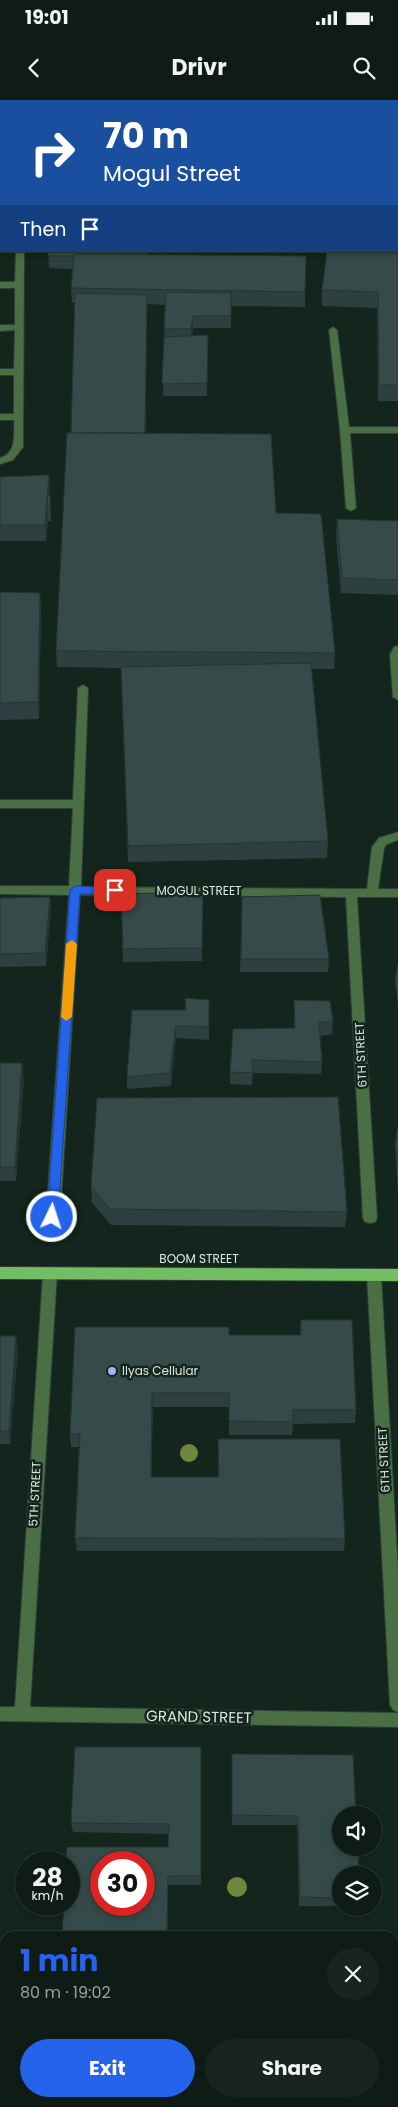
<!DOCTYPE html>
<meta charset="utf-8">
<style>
body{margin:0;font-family:Poppins,sans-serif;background:#17251e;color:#f1f3f6;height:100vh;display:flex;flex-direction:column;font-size:19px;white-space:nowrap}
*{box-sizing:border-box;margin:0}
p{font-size:16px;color:#9ba1a0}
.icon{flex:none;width:28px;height:28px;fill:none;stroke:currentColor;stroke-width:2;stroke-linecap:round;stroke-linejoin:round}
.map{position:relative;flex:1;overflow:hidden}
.drawer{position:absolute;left:0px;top:1831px;width:399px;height:176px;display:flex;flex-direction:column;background:#0e1c15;border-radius:15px 15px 0 0;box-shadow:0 2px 8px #0003,0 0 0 1px #2e3a34}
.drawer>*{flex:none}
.guide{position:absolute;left:0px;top:0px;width:399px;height:152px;box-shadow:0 2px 8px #0003,0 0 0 1px #2e3a34;background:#1a4fa0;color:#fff;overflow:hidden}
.buttons{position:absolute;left:332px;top:1706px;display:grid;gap:10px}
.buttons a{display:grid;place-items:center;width:50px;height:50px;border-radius:50%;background:#0e1c15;box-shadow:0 2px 8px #0003,0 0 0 1px #2e3a34;font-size:25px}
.speed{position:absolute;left:15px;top:1751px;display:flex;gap:10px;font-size:25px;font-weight:700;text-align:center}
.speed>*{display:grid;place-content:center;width:65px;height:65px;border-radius:50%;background:#0e1c15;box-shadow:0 2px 8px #0003,0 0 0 1px #2e3a34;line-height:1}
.speed small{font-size:12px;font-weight:400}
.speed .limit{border:8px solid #d22;background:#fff;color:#111}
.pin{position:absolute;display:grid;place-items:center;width:42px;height:42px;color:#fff;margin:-21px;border-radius:10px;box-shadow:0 2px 8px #0006}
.me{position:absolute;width:55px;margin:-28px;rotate:4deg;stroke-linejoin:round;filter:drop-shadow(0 0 4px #0008)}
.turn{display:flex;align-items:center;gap:18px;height:105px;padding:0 20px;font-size:22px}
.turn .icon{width:65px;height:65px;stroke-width:2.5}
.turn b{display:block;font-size:35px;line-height:42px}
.then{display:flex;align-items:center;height:48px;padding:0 20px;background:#0003;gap:10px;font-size:19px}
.round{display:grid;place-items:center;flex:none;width:52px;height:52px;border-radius:26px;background:#17251e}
.overview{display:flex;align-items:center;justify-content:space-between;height:85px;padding:0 20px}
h1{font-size:30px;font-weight:700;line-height:38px;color:#2563eb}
.button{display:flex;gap:10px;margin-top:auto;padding:10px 20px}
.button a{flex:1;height:58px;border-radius:30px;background:#2563eb;color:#fff;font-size:20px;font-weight:700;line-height:58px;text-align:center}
.button a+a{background:#17251e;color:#f1f3f6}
.status{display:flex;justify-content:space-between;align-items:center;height:35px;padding:0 25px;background:#0e1c15;direction:ltr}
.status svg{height:14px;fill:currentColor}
header{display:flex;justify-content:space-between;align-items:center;height:65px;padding:0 20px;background:#0e1c15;font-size:22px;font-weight:700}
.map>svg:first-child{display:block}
</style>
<div class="status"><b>19:01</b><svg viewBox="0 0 49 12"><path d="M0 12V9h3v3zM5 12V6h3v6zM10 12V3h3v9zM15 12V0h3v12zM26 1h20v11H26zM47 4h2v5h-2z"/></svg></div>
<header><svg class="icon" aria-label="back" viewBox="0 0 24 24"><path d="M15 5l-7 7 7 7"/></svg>Drivr<svg class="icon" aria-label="search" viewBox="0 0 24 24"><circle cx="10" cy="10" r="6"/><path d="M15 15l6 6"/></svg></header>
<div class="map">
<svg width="398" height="2007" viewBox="0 0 398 2007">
<rect width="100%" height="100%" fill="#13251c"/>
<path fill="#343c01" d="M0 0H398V42V1Z"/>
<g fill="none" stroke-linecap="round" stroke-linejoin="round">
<defs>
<g id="minor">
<rect x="0" y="137" width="1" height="4"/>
<path d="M16 151H24L23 347 13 360 0 364V358C17 353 14 335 14 320H0V314H14V275H0V269H14L15 230 0 231V225H15V188H0V182H15Z"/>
<path d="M333 227 337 230 349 327H398V333H350L356 408 351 411 346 408 340 330 329 230Z"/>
<path d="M398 546V600L393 597 390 555 394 547Z"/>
<path d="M83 585 88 588 81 787 367 789 372 747 379 738 398 732V740L387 744 384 748 378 789H398V797H357L377 1118 375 1122 370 1123 365 1122 363 1118 346 797 80 795 60 1117 58 1121 53 1122 48 1121 46 1117 69 795 0 794V786H69L73 708H0V700H73L78 588Z"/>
<path d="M50 1167 55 1169 57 1173 30 1607 398 1613V1627L0 1621V1607H15L43 1173 45 1169Z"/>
<path d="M374 1169 379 1171 381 1175 398 1472V1612L393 1610 390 1605 367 1175 369 1171Z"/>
</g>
<path id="major" d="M0 1167 398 1169V1181L0 1179Z"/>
</defs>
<use href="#minor" stroke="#2f4038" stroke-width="2"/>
<use href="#major" stroke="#2f4038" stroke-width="2"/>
<use href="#minor" fill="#4a6f44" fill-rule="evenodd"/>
<use href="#major" fill="#71bf62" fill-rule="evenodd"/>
</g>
<g fill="#72853f">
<circle cx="189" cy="1353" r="9"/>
<circle cx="237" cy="1787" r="10"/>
</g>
<g fill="#2d403f">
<rect x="0" y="35" width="1" height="75"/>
<path d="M398 145V301H378L377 208 322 206V190Z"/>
<path d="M48 151H147V154L305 192V207L231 206V228H193L192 236 208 235 207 296H163L165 205 147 204 145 334 276 413 335 553 334 569H311L328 741 327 758 128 762 121 568 57 567 56 551 71 333 75 203H72L71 188 73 169 49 168Z"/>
<path d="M49 375 51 421H48L46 441H0V377Z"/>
<path d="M337 419 398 421V495L341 493 336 435Z"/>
<path d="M0 492 40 493 41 510 39 619 0 620Z"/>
<path d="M203 792 202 861 123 862 121 794Z"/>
<path d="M50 797 51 810 46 866 0 867V798Z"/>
<path d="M242 797 329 859 328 872H240Z"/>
<path d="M397 866H398V907L395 881Z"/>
<path d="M185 898 209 900V940L176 938 171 986 127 989V977L185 910Z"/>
<path d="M294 900 333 921 332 934 320 936 322 962 321 974 253 973 252 985 230 984V972L294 928Z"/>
<path d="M0 963 24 978 16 1081H0Z"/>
<path d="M397 1029H398V1093L395 1044Z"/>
<path d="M91 1087 347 1112 345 1127 111 1125 92 1103Z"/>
<path d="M301 1220 356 1310 355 1323 293 1324 292 1335H229V1307H153L151 1377H218V1339L345 1439 344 1451H77L75 1438 79 1347H71L70 1334 229 1235H300Z"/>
<path d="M0 1236 18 1249 10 1344H0Z"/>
<path d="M201 1647V1785H168L167 1836H62L168 1747 169 1734 73 1732 71 1723Z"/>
<path d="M353 1655 341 1775V1806H299L297 1725H232V1664Z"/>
</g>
<g fill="#243433">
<path d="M147 195V210L145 348V333Z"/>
<path d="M193 216V228L191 242V229Z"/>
<path d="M49 375 51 421 50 408H47L48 421 46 441 45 425Z"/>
<path d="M40 493 41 510 39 619 38 602Z"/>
<path d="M50 797 51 810 46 866 45 853Z"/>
<path d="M176 926V938L171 986 170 973Z"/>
<path d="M22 963 24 978 16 1081 15 1067Z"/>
<path d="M16 1236 18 1249 10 1344 9 1331Z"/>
<path d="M152 1293 153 1307 151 1390V1377Z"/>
</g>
<g fill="#344b49" stroke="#243433" fill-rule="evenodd">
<rect x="0" y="35" width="1" height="59"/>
<path d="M398 145V285H379L378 192 322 190 327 151H398Z"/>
<path d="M48 151H145L144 154H74V156H48Z"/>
<path d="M74 154 306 156 305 192 71 188Z"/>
<path d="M166 192 231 193V216H193L191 229H164Z"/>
<path d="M75 193 147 195 145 333H71Z"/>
<path d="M208 235 207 283 162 284 164 237Z"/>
<path d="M67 333 271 334 276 413 321 414 335 553 56 551Z"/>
<path d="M49 375 45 425H0V377Z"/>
<path d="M48 395H50V408H47Z"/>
<path d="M337 419 398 421V480L342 478Z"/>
<path d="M0 492 40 493 38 602 0 603Z"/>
<path d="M311 563 328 741 128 746 121 567Z"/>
<path d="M203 792 202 848 123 849 121 794Z"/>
<path d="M320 795 329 859H241L242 797Z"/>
<path d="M50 797 45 853 0 854V798Z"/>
<path d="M185 898 209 900V927L176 926 170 973 127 977 132 910H186Z"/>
<path d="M294 900 330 901 333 921 319 923 322 962 252 960 253 973 230 972 233 929 295 928Z"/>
<path d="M0 963H22L15 1067H0Z"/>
<path d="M338 997 347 1112 110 1109 91 1087 97 998Z"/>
<path d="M301 1220H352L356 1310H293V1322L229 1321V1293H152L151 1377H219L218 1339H340L345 1439 75 1438 80 1334H70L75 1227H229V1235H301Z"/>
<path d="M0 1236H16L9 1331H0Z"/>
<path d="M75 1647H201V1776H168L167 1831H94V1836H62L64 1805H69V1762H66L67 1747H168L169 1724 71 1723ZM101 1762H144V1805H101Z"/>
<path d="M232 1654 353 1655 356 1715H341V1748H358L359 1775H341V1798L300 1797 298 1716 232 1715Z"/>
<rect x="53" y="2002" width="337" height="5"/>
</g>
<path fill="#2563eb" stroke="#184099" d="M75 786 115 787 120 790 115 794H80L58 1117 57 1120H48L47 1117 70 790Z"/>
<path fill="#f59e0b" d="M72 840 77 844 72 917 66 921 61 917 66 844Z"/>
<circle fill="#a8b0fc" stroke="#13251c" stroke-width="2" cx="112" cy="1271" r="5"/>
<g text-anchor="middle" stroke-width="5" stroke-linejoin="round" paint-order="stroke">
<g font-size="12" fill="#dce7e1" stroke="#13251c">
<text x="199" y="795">MOGUL STREET</text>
<text transform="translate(361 955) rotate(-93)" y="4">6TH STREET</text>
<text x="199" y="1163">BOOM STREET</text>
<text transform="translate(384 1360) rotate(-93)" y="4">6TH STREET</text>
<text transform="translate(35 1394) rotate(-87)" y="4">5TH STREET</text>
</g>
<g font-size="12" fill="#dce7e1" stroke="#13251c" text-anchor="start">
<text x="122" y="1275">Ilyas Cellular</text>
</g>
<g font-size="15" fill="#dce7e1" stroke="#13251c">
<text transform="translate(199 1617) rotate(1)" y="5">GRAND STREET</text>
</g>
</g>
</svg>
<div class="buttons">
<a><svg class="icon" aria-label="sound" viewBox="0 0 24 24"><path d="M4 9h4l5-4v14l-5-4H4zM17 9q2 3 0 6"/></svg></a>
<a><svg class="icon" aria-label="layers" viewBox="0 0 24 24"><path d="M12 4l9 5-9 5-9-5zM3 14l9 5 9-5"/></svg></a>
</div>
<div class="speed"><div>28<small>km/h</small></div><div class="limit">30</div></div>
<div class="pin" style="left:115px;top:790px;background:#d93025"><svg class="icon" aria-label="arrive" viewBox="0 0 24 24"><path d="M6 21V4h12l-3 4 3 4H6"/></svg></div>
<svg class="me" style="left:52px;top:1117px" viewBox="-20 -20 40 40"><circle r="17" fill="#2563eb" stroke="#fff" stroke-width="3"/><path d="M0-11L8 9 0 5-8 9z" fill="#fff"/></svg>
<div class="guide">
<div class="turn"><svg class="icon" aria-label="right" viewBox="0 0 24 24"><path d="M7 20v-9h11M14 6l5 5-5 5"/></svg><div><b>70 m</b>Mogul Street</div></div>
<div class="then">Then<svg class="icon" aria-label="arrive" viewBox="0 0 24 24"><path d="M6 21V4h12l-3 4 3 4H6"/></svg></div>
</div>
<section class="drawer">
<div class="overview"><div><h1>1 min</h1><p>80 m · 19:02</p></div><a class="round"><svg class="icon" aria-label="close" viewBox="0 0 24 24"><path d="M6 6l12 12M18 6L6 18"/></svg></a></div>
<div class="button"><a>Exit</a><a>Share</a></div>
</section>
</div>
